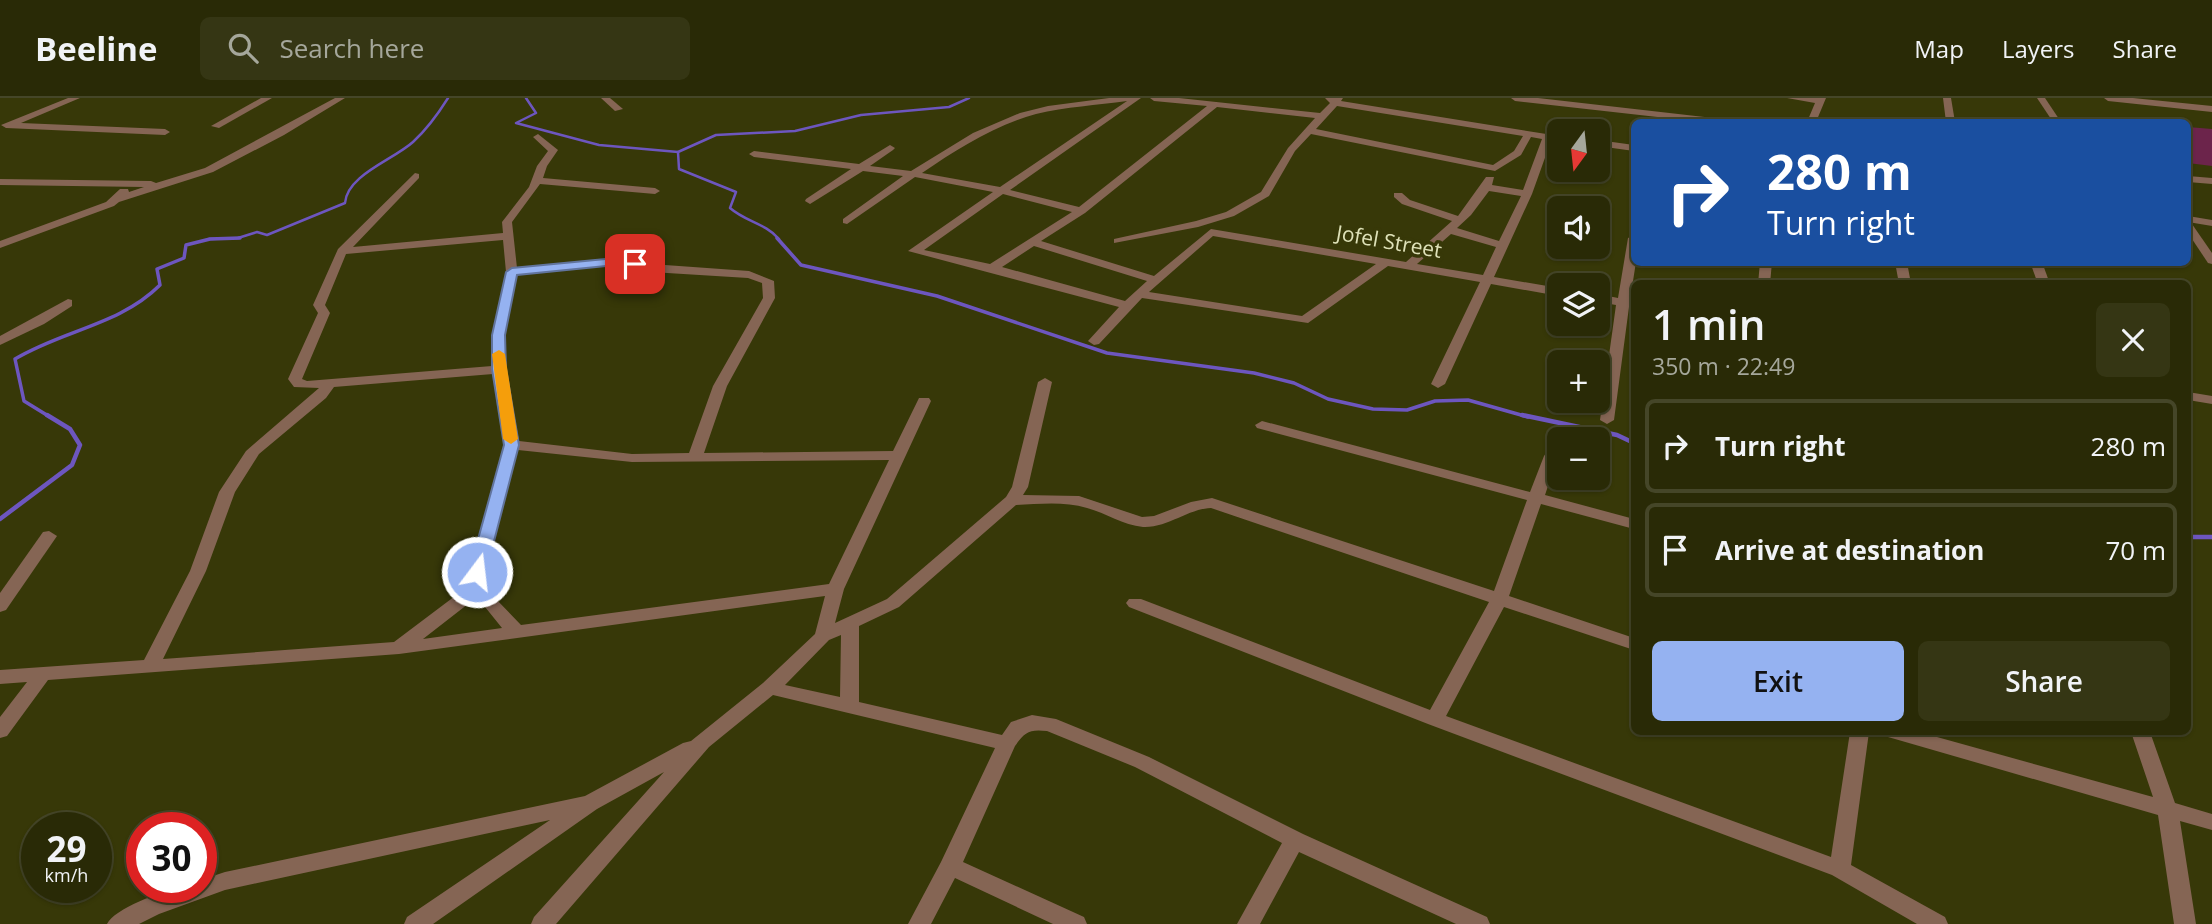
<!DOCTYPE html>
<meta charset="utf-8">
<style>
body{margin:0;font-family:"Open Sans",sans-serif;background:#353614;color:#f1f3f6;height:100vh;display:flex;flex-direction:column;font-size:26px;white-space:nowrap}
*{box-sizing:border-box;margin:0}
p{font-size:23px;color:#a5a79b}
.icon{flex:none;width:38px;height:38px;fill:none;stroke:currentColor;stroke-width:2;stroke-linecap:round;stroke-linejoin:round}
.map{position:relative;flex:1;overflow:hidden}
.sheet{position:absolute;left:1631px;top:182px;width:560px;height:455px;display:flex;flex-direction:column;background:#292a06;border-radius:10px;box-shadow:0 2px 5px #0004,0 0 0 2px #454628}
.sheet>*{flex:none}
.hud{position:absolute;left:1631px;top:21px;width:560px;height:147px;border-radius:10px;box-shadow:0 2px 5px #0004,0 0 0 2px #454628;background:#1a4fa0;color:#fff;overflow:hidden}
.needle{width:46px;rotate:195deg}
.fabs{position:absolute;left:1547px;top:21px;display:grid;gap:14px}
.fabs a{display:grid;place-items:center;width:63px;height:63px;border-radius:10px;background:#292a06;box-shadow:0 2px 5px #0004,0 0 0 2px #454628;font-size:35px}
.speed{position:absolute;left:21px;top:714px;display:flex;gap:14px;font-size:35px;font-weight:700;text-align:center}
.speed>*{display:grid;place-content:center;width:91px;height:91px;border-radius:50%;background:#292a06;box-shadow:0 2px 5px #0004,0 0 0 2px #454628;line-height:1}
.speed small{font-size:18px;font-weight:400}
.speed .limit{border:10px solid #d22;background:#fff;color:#111}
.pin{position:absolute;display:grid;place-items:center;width:60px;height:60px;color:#fff;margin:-30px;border-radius:14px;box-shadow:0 4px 10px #0006}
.me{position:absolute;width:77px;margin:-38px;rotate:15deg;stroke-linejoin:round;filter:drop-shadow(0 0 5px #0008)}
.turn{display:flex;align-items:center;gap:24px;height:147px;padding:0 21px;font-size:32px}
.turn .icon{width:91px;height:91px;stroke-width:2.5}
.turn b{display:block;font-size:49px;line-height:60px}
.round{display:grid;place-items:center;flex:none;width:74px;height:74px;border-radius:10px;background:#353614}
.overview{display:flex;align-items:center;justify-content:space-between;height:119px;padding:0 21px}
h1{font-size:42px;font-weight:600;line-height:52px}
.action{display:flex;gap:14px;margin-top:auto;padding:14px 21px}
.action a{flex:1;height:80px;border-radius:10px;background:#95b2f1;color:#111;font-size:28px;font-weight:600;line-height:80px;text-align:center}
.action a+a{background:#353614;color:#f1f3f6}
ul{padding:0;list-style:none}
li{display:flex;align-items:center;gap:21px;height:94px;margin:0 14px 10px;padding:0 7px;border:4px solid #454628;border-radius:10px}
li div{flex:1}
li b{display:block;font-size:26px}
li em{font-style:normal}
header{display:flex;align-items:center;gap:42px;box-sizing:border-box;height:98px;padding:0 35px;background:#292a06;border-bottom:2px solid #454628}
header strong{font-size:33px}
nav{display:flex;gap:38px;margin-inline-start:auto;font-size:24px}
.search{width:490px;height:63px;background:#353614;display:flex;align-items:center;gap:18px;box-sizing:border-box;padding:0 24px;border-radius:10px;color:#a5a79b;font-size:26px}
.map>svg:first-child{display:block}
</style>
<header>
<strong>Beeline</strong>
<div class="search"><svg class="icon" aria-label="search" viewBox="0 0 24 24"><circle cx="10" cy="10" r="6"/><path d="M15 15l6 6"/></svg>Search here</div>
<nav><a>Map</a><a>Layers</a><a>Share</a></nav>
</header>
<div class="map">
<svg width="2212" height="826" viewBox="0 0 2212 826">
<rect width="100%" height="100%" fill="#373808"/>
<path fill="#6c244b" d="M2188 29 2212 31V68L2188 65Z"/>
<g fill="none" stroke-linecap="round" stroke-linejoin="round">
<g stroke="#6d56bf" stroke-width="2.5">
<path d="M526 0 536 15 516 25 599 47 678 54 716 37 795 33 861 17 949 9 969 0"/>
<path d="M678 54 679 71 736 94 730 110C746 124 765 125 779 141"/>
<path d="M209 141 238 140 257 134 267 137 345 105C347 77 393 62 413 44 427 31 438 16 448 0"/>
</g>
<g stroke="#6d56bf" stroke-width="3.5">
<path d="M777 140 801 167 937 198 1107 255 1254 275 1294 285 1328 301 1373 311 1407 312 1435 303 1468 302 1528 319"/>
<path d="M50 319 24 303 15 261C63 232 120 227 160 187L157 171 184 160 186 147 210 141 240 140"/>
</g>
<g stroke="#6d56bf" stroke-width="4.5">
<path d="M1522 317 1617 337 1634 345"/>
<path d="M0 421 72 367 80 347 70 331 47 317"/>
<path d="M2188 439H2212"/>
</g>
<g fill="#856554" fill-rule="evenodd">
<path d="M68 0H80L21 25 165 31 170 34 165 37 6 30 1 27Z"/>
<path d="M261 0H272L219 30 211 28Z"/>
<path d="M335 0H345L284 37 213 74 119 104 114 108 0 150V143L106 104 120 91H128L129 94 144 89 0 87V81L151 83 156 85 205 70Z"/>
<path d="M601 0H610L623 11 615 13Z"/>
<path d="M1109 0H1141L1010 92 1079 109 1207 8 1154 3 1150 0H1179L1320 15 1330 5 1325 0H1343L1341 3 1559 38V44L1551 43 1532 96 1494 179 1559 190V198L1491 186 1445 286 1438 290 1431 286 1480 184 1388 168 1308 225 1142 200 1099 246 1094 247 1088 243 1119 209 908 153 993 94 915 79 847 126 843 125V121L903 78 863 73 810 106 805 103 806 101 851 71 754 59 749 56 754 53 859 66 890 47 895 50 893 52 870 68 911 73 973 35 1020 15 1048 8ZM1127 3 1000 89 922 75C957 51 995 27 1036 16 1066 9 1097 7 1127 3ZM1337 8 1523 38 1514 53 1493 67 1316 31ZM1217 9 1315 20 1288 50 1261 94 1226 114 1196 123 1114 141V145L1198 129 1234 118 1269 98 1295 53 1311 36 1495 73 1521 57 1531 39 1542 41 1523 92 1492 87 1494 79H1486L1458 118 1410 102 1402 95H1394V99L1402 106 1452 123 1406 164 1211 131 1154 178 1041 143 1085 115ZM1489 93 1521 98 1499 143 1457 130 1471 117ZM1003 96 1072 114 990 166 924 152ZM1451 136 1496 149 1483 177 1417 166ZM1213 138 1376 166 1302 218 1149 194ZM1034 148 1147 183 1125 203 1002 169Z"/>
<path d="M1511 0H1538L1722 21 1727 24H1702L1515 3Z"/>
<path d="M1787 0H1826L1816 24H1807L1815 5Z"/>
<path d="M1943 0H1951L1955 24H1946Z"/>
<path d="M2037 0H2045L2061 24H2053Z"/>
<path d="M2104 0H2133L2212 8V14L2108 3Z"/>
<path d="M538 36 558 52 547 68 543 80 655 90 660 93 655 96 540 86 512 124 517 170 616 161 651 166 749 173 774 183 775 200 727 288 704 355 893 353 919 300H929L931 303 844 491 835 525 887 501 1006 399 1012 389 1038 284 1045 280 1052 284 1028 389 1023 397 1079 398 1142 419 1154 418 1191 404 1212 400 1494 493 1527 402 1257 330 1255 327 1262 323 1530 394 1544 358 1546 355H1556L1558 358 1545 397 1634 421V431L1541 406 1509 498 1634 540V552L1504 509 1446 618 1831 759 1850 634H1869L1851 767 1945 819 1948 826H1917L1832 777 1428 626 1129 509 1126 505 1129 501H1141L1430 612 1489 504 1211 410C1187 411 1168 430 1143 429 1123 427 1106 415 1087 410 1064 403 1039 406 1016 407L899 509 859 528V604L1002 637 1011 624 1032 617 1056 621 1149 659 1303 736 1487 819 1490 826H1456L1299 754 1260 826H1237L1282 745 1135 669 1047 633C1029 631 1025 634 1015 648L963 764 1084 819 1087 826H1053L955 780 931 826H908L941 764 995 650 773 597 709 649 556 826H531L534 819 664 674 597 711 433 826H404L407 819 550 722 225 792 159 816 139 826H107C114 811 162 793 179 790 186 788 194 789 201 789V782L225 774 585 698 683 645 691 643 763 585 815 536 825 498 399 556 48 582 7 638 0 640V619L27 584 0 586V572L144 562 190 473 219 394 246 353 319 290 294 289 288 281 318 215 313 207 338 151 415 75 419 76V80L353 149 503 135 502 124 529 89 537 68 548 53 533 39ZM503 142 506 174 492 237V268L307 283 302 281 330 215 325 207 346 156ZM616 167 651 174 748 180 762 185 763 200 713 288 689 355 632 356 519 343 506 271 504 237 517 177ZM493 276 505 347 469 474 471 486 394 544 163 561 206 473 235 394 259 356 326 300 334 289ZM518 352 632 364 889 362 829 486 521 527 494 499 485 474ZM477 499 502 530 423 541ZM841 537 840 599 785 587 829 542Z"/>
<path d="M1598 42 1634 47V53L1598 48Z"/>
<path d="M2188 78 2212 80V86L2188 84Z"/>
<path d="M2188 118 2212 122V128L2188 124Z"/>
<path d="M2188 125 2192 126 2212 155V166L2208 165 2188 135Z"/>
<path d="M1634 137 1636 164 1630 202H1634V210L1629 209 1614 322 1607 326 1600 322 1616 207 1598 204V196L1618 200 1628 140Z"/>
<path d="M1760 164H1772L1770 186H1758Z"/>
<path d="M1895 164H1907L1911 186H1899Z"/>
<path d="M2030 164H2042L2050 186H2038Z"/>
<path d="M68 201 72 202V208L44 226 0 247V238Z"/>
<path d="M2188 294 2212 298V306L2188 302Z"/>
<path d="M49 433 57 438 6 512 0 514V495L43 434Z"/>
<path d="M1885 634H1919L2153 699 2131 634H2150L2175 705 2212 716V732L2180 723 2196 826H2174L2158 717 1895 641 1888 639Z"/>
</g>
</g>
<path fill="#95b2f1" stroke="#61749d" stroke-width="2" d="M616 160 641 166 635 169 616 167 517 177 505 237 506 271 519 347 486 474 483 478H471L469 474 504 347 492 271V237L506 174 512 170Z"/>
<path fill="#f59e0b" d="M499 252 505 256 518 341 511 346 503 341 492 256Z"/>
<g text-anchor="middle" stroke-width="7" stroke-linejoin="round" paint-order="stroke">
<g font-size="21" fill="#dee1b8" stroke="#373808">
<text transform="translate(1389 144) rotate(10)" y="7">Jofel Street</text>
</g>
</g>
</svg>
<div class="fabs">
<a><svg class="needle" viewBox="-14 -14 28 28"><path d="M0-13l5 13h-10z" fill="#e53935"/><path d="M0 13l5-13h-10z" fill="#a5a79b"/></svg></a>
<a><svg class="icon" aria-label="sound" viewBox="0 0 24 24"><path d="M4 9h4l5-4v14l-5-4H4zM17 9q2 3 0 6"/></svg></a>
<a><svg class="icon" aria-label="layers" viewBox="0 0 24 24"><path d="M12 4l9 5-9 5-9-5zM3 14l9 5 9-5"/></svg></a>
<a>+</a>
<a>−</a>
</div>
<div class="speed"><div>29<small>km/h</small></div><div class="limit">30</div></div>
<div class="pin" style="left:635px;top:166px;background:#d93025"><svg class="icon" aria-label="arrive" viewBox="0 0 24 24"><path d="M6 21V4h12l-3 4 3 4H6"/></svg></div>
<svg class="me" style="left:477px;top:474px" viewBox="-20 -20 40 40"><circle r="17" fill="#95b2f1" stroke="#fff" stroke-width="3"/><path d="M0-11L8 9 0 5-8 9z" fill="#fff"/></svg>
<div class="hud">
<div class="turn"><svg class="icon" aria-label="right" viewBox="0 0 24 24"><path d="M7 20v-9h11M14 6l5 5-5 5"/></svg><div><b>280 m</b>Turn right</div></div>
</div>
<section class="sheet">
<div class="overview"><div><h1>1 min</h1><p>350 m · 22:49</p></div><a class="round"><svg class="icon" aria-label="close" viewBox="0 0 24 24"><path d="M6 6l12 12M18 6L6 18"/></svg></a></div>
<ul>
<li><svg class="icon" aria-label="right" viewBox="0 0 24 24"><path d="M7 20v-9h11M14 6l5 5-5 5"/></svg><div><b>Turn right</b></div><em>280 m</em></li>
<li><svg class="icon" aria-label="arrive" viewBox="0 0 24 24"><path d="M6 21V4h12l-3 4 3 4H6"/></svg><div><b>Arrive at destination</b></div><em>70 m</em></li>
</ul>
<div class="action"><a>Exit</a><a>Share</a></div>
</section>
</div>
